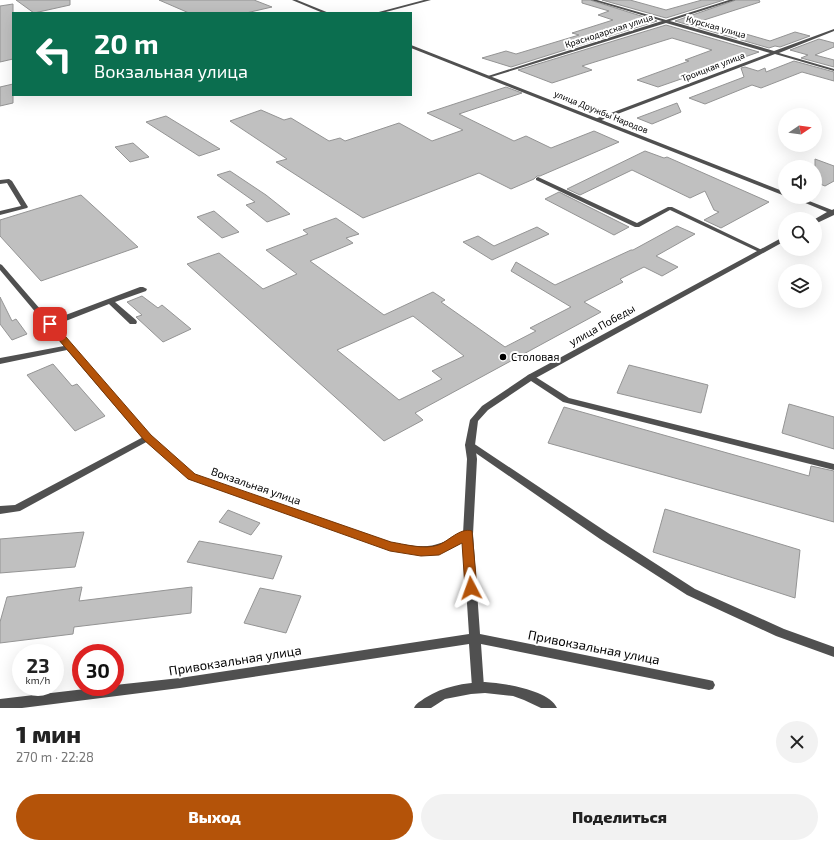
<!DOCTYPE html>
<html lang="ru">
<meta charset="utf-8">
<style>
body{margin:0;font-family:"Exo 2",sans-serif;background:#f2f2f2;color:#222;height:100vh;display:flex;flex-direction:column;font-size:15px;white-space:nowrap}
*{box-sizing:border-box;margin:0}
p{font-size:13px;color:#767676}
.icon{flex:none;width:22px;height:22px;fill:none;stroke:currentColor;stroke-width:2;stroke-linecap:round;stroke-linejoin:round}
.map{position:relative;height:708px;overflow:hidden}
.side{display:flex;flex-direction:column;background:#fff;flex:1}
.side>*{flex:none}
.top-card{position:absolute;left:12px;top:12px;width:400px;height:84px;border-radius:0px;box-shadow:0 4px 16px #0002;background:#0b6e4f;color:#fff;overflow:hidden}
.needle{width:26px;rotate:77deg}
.buttons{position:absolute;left:778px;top:108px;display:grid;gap:8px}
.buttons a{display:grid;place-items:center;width:44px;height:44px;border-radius:50%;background:#fff;box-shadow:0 4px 16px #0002;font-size:20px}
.speed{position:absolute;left:12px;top:644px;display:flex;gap:8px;font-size:20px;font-weight:700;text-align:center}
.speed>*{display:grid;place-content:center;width:52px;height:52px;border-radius:50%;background:#fff;box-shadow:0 4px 16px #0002;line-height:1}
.speed small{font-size:10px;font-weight:400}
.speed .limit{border:6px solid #d22;background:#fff;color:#111}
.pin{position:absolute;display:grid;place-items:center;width:34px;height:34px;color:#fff;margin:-17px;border-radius:8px;box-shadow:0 2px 6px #0006}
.me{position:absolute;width:44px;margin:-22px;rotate:356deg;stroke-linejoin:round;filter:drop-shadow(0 0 3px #0008)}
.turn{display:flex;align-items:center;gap:14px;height:84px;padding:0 16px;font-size:18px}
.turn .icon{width:52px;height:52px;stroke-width:2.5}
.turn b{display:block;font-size:28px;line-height:34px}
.round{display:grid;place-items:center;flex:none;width:42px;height:42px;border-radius:21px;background:#f2f2f2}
.headline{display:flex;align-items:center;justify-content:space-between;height:68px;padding:0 16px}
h1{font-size:24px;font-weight:800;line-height:30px}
.action{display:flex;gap:8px;margin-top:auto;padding:8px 16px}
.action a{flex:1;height:46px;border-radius:24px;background:#b45309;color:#fff;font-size:16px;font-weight:800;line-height:46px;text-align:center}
.action a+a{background:#f2f2f2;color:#222}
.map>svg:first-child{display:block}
</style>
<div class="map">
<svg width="834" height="708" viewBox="0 0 834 708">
<rect width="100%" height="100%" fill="#fff"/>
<g fill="#c0c0c0" stroke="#949494" fill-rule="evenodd">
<path d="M16 0H70V5L34 13Z"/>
<path d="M159 0H254L272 7 246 13H189Z"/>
<path d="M582 0H590L657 21 511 67 482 58 506 51 516 54 579 35 572 33 613 20 598 15 609 11 582 3Z"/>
<path d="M602 0H630L666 10 702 0H724L666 18Z"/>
<path d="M736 0H759L760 2 701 21 770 41 795 32 810 36 780 47 775 46 769 48 675 21Z"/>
<path d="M13 4V59L0 62V6Z"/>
<path d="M666 25 759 52 658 87 637 80 689 61 685 60 712 50 672 38 582 66 592 70 552 83 518 70Z"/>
<path d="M819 39 834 43V47L815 55 834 60V67L801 58 808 55 790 50Z"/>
<path d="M794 61 834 72V81L802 72 761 88 752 85 705 104 689 98 744 77 741 68 745 67 758 71 765 68 766 72Z"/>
<path d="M13 84V103L0 106V87Z"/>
<path d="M506 87 522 93 459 114 514 141 526 136 551 148 594 131 619 142 540 176H537L534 179 511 189 479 173 363 218 276 162 287 159 230 121 261 110 284 120 291 118 329 141 340 138 345 141 399 123 432 141 463 130 427 113Z"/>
<path d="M677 103 681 112 652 124 637 118Z"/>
<path d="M166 116 189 130 220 149 199 156 146 122Z"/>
<path d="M133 143 149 157 130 162 115 147Z"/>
<path d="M645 151 664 158 667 157 769 202 721 228 704 220 719 212 714 210 705 191 690 198 632 170 580 195 567 189Z"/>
<path d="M815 159 834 166V181L825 186 815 182Z"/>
<path d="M230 171 266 195 290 214 267 222 246 205 255 202 217 175Z"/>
<path d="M559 192 629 227 614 235 545 199Z"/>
<path d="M81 195 138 247 41 281 0 236V220Z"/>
<path d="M214 211 239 232 222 238 197 217Z"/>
<path d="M336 218 359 234 346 238 353 243 310 261 384 315 433 292 445 300 441 302 505 347 536 331 530 328 571 307 511 271 516 262 555 285 631 250H633L677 226 695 234 656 256 678 267 662 276 644 267 620 279 623 282 584 302 601 312 415 413 423 420 384 441 187 264 219 253 263 289 297 274 266 250 308 234 303 230ZM413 316 464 356 432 371 442 379 399 400 337 350Z"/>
<path d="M537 227 549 234 492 260 463 242 478 236 494 246Z"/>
<path d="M142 296 158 308 162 305 191 329 163 342 136 317 142 315 127 302Z"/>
<path d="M0 297 12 321 16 319 27 334 12 340 0 324Z"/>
<path d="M53 364 72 386 77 384 105 416 75 431 27 375Z"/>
<path d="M629 365 708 385 701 413 617 393Z"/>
<path d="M789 404 834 417V449L782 433Z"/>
<path d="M564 407 809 476 811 466 834 471V522L548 443Z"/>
<path d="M665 509 800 550 795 598 653 552Z"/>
<path d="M228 510 260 523 251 535 219 522Z"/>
<path d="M84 532 75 567 0 573V539Z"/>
<path d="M199 541 282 556 273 579 187 562Z"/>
<path d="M82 587 79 601 192 587 191 613 74 627 73 634 0 643V622L7 597Z"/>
<path d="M260 588 301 596 286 633 244 623Z"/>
</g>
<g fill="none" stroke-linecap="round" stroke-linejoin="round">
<g fill="#505050" fill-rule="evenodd">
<path d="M9 179 12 181 28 207 27 208 0 215V211L21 206 7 183 0 184V180Z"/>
<path d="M140 287H143L147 289 146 291 115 302 136 320 137 322 136 324H130L109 304 53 326H50L46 324 47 322Z"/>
<path d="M531 374 569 398 834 464V470L563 402 528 379 527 377 528 375Z"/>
<path d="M147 435 150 436 151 438 150 440 20 511 0 514V506L15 505Z"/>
<path d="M470 442 473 443 608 533 695 589 784 629 834 647V657L776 636 687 595 600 539 467 447 465 445 467 443Z"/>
<path d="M485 682C503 683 549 690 557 708H541L524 700 513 696 485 693 471 694 445 699 431 708H414C416 703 421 701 425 698 444 686 464 683 485 682Z"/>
</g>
<g fill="#505050" fill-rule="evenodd">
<path d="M424 0H431L382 13H375Z"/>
<path d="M591 0H597L666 20 729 0H735L670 21 774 51 834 29V31L779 53 834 69V71L775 54 599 121H595V119L770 53 666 23 488 78V76L662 21Z"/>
<path d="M538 177 637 223 668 207H672L764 251 761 253 759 252 670 210 639 227H635L536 180V178Z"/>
<path d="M0 264 2 265 150 436 195 475 390 542C425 548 434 550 464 531L468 530 472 531 473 534 480 634 709 680 713 681 715 685 713 689 709 690 481 644 484 687 482 691 478 692 474 691 472 687 469 644 180 688 22 708H0V699L102 687H115V685L180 678 469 634 463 542C438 558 418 555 390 550L189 479 144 440 67 350 0 364V358L64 346 0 270Z"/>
</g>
<g fill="#505050" fill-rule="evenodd">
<path d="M292 0H297L329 13H323Z"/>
<path d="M411 45 785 192V196L411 48Z"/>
<path d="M791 197H799L832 210 834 209V215L815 224V219L827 212Z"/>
<path d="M785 236V241L534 379 488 410 478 421 475 445 477 459 473 534 472 537 468 538 464 537 463 534 467 459 465 445 470 420 482 406 528 375Z"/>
</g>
</g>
<path fill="#b45309" stroke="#753606" d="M50 321 53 322 151 435 195 474 391 542C404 544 424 550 438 545 448 542 460 527 472 531L477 588 475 591 471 593 467 591 465 588 462 543 439 555 421 556 390 551 188 479 144 440 47 326V322Z"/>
<circle fill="#000" stroke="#fff" stroke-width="1.5" cx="503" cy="357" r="4"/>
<g text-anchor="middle" stroke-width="4" stroke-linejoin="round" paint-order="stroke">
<g font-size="9" fill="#000" stroke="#fff">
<text transform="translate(716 27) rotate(16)" y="3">Курская улица</text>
<text transform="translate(609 31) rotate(-18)" y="3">Краснодарская улица</text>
<text transform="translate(713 67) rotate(-21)" y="3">Троицкая улица</text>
<text transform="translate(601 112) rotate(22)" y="3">улица Дружбы Народов</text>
</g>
<g font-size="11" fill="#000" stroke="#fff">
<text transform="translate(602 325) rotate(-29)" y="4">улица Победы</text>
<text transform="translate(256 486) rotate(19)" y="4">Вокзальная улица</text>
</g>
<g font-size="11" fill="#000" stroke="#fff" text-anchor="start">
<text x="511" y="361">Столовая</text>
</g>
<g font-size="13" fill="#000" stroke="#fff">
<text transform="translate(594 647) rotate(11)" y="5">Привокзальная улица</text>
<text transform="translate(235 660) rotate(-9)" y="5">Привокзальная улица</text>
</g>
</g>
</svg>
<div class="buttons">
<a><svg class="needle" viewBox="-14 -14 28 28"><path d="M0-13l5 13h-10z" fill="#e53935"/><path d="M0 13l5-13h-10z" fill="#767676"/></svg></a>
<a><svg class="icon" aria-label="sound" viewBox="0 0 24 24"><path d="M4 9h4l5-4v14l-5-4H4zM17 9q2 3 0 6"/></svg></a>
<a><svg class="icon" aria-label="search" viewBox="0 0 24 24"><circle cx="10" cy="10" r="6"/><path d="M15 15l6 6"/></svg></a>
<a><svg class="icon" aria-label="layers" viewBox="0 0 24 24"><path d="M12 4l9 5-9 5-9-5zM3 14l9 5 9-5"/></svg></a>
</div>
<div class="speed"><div>23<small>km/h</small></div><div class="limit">30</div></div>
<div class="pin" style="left:50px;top:324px;background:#d93025"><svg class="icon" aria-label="arrive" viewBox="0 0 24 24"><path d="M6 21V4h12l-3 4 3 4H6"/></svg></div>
<svg class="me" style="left:471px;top:588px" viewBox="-20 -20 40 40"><path d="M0-17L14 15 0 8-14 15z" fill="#b45309" stroke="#fff" stroke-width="4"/></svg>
<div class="top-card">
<div class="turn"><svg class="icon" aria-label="left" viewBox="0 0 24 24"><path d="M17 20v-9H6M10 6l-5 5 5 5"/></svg><div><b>20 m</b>Вокзальная улица</div></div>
</div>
</div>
<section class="side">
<div class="headline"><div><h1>1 мин</h1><p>270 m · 22:28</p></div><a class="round"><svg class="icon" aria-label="close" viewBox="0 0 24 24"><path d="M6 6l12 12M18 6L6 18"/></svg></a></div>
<div class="action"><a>Выход</a><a>Поделиться</a></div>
</section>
